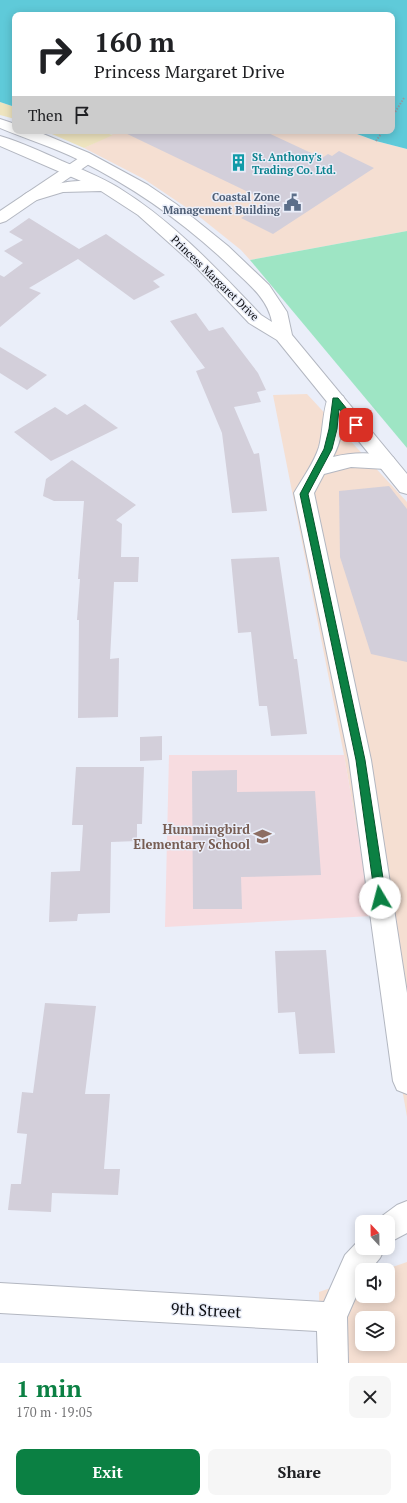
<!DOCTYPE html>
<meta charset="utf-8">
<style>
body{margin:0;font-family:"PT Serif",serif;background:#f6f6f6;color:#202124;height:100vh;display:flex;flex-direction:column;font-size:15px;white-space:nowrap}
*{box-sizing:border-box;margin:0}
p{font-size:13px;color:#757577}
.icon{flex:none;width:22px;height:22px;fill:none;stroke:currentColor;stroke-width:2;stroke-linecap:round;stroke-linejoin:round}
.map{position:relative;height:1363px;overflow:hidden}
.panel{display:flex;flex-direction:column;background:#fff;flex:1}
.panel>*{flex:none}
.top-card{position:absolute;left:12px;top:12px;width:383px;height:122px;border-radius:8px;box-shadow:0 2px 10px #0003;background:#fff;color:#202124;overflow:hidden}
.needle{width:26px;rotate:338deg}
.buttons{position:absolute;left:355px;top:1215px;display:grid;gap:8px}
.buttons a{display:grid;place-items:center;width:40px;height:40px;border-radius:8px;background:#fff;box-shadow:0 2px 10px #0003;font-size:20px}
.pin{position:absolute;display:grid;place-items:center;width:34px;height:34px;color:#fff;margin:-17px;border-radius:8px;box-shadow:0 2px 6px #0006}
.me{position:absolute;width:44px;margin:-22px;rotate:352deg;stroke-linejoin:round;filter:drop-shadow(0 0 3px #0008)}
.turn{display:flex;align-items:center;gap:14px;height:84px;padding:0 16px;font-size:18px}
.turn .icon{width:52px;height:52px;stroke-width:2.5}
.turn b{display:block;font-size:28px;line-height:34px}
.then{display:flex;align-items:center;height:38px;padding:0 16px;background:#0003;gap:8px;font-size:15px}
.round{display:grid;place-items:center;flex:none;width:42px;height:42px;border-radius:8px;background:#f6f6f6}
.head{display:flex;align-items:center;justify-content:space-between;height:68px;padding:0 16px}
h1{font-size:24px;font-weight:800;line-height:30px;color:#0b8043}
.primary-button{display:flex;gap:8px;margin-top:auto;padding:8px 16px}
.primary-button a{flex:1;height:46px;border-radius:8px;background:#0b8043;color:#fff;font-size:16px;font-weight:800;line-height:46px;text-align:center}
.primary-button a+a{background:#f6f6f6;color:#202124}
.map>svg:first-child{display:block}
</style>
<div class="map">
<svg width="407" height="1363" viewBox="0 0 407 1363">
<rect width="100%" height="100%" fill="#eaeef9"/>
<g fill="#f5dfd2" fill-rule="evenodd">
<path d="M119 131H349L376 141 407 149V231L250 260 241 250 196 214 144 179 84 148Z"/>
<path d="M307 394 407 502V1117L344 755 273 395Z"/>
<path d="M407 1262V1363H320L319 1292 362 1277V1296H388V1270H384ZM362 1318H388V1344H362Z"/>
</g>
<path fill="#f7dce0" d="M169 755H344L372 916 165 927Z"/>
<path fill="#9ee5c4" d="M407 231V448L250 260Z"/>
<g fill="#eee4bf">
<path d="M0 102 15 107V119L0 115Z"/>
<path d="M45 131H98L113 135 84 148Z"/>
</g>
<path fill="#5fcad9" d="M0 0H407V149L376 141 349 131H392V15H15V107L0 102Z"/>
<g fill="#d3cfda">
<path d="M121 131H264L322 158 328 154 332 156 339 151 374 168 273 234 241 218 267 201Z"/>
<path d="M29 218 79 249 106 234 165 275 153 281 160 287 134 300 78 259 29 288 41 293 0 327V275L4 277 23 263 4 251 23 240 9 232Z"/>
<path d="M196 313 209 331 223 327 258 373 266 390 257 392 261 402 234 407 254 454 259 453 267 511 232 513 222 433 196 371 205 368 170 321Z"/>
<path d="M0 347 47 375 27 390 0 373Z"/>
<path d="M85 404 118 428 51 461 14 432 55 407 67 415Z"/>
<path d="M72 460 136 505 116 520 122 524 121 557H139L138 582H114L110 659 119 658 118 717 78 718 79 620H77L80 579H78L84 501H54L43 496 46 479Z"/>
<path d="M389 486 407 509V662L371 654 340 557 339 491Z"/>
<path d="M279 557 294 659H297L307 734 271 736 267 706H259L251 632 238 633 231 559Z"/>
<path d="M162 736V760L140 761V737Z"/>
<path d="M76 767H144L142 824H137V841L111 842 110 913 78 914 77 921 49 922 51 872 80 871 83 825H72Z"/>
<path d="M237 770V792L315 791 321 875 241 877 242 909H193L192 771Z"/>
<path d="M326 950 335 1053 299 1054 295 1012 278 1013 275 951Z"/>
<path d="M45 1003 96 1006 85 1094H110L104 1169H120L118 1195 52 1193 51 1212 8 1210 11 1184H21L27 1134 17 1133 22 1092 33 1093Z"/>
</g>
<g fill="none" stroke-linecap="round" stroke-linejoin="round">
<defs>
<g id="minor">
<path d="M336 394 343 396C350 407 340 445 333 457 353 452 373 452 393 457L396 462 393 467 386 469 351 467 324 474 314 493 371 760 407 993V1094L397 1090 393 1081 349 760 294 493C302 479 314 463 319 447 323 433 323 406 329 396Z"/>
<path d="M407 1201V1233L388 1243V1222H376L378 1219 397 1205Z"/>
<path d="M362 1237V1248H385L380 1258 370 1270H362V1283L347 1317 348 1363H318L317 1331 0 1313V1283L324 1302 345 1255Z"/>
</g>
<path id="tertiary" d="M87 154 92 156 95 159 92 162 6 221 0 223V211L82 156Z"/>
<path id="secondary" d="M0 119 15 124V131H36L89 153 148 185 176 204 228 246 269 285 287 312 292 335 407 474V494L400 492 277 340 249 323 195 266 138 215 101 191 63 192 30 202 24 200 22 197C29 187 69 181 81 181L0 146V136C21 142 42 152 62 161 81 169 101 177 119 188 174 222 217 269 261 315L272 322C268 300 250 285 235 271 189 226 137 189 79 160 53 147 26 139 0 128Z"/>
</defs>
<use href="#minor" stroke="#b3b7c1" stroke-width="2"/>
<use href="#tertiary" stroke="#b3b7c1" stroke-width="2"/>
<use href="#secondary" stroke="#b3b7c1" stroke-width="2"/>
<g stroke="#979aa2" stroke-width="2" stroke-dasharray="1.5 1.5" stroke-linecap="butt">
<path d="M392 117 404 98"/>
<path d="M376 141 383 131"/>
</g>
<use href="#minor" fill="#fff" fill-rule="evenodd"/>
<use href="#tertiary" fill="#fff" fill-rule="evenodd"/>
<use href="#secondary" fill="#fff" fill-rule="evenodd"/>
</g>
<path fill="#0b8043" stroke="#07532c" d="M333 398H338L360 425 359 427H353L339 409 337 429 332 449 308 494 365 760 386 898 384 901 380 902 377 901 375 898 356 760 300 494 324 449 329 429Z"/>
<defs>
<symbol id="building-bare" viewBox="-9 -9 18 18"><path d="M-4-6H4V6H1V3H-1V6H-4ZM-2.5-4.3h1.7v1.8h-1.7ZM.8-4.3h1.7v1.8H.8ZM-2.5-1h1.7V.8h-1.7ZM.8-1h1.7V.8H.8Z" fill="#0f9aa8" stroke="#eaeef9" stroke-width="2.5" paint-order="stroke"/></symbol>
<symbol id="civic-bare" viewBox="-9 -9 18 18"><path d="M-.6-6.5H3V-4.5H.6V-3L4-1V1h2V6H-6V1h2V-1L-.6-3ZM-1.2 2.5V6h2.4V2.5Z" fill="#5c6f8a" stroke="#eaeef9" stroke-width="2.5" paint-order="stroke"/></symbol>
<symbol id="school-bare" viewBox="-9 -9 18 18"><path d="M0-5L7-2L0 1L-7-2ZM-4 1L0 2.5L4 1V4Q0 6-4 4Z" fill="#8d6e63" stroke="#eaeef9" stroke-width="2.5" paint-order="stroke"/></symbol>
</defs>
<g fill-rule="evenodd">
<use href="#building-bare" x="226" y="150" width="25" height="25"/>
<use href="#civic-bare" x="280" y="190" width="25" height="25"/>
<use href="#school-bare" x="250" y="824" width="25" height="25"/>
</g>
<g text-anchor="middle" stroke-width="3" stroke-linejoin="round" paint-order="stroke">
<g font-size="11" font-weight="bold" fill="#0d838f" stroke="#eaeef9" text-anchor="start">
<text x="252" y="161">St. Anthony's<tspan x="252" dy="13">Trading Co. Ltd.</tspan></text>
</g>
<g font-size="11" font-weight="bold" fill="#4e5e75" stroke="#eaeef9" text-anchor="end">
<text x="280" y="201">Coastal Zone<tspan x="280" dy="13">Management Building</tspan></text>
</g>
<g font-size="11" fill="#0d0e12" stroke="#eaeef9">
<text transform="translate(215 278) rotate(44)" y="4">Princess Margaret Drive</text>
</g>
<g font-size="13" font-weight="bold" fill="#785e54" stroke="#eaeef9" text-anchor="end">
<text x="250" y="834">Hummingbird<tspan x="250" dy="15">Elementary School</tspan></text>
</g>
<g font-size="16" fill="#0d0e12" stroke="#eaeef9">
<text transform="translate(206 1310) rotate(3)" y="6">9th Street</text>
</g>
</g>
</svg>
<div class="buttons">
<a><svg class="needle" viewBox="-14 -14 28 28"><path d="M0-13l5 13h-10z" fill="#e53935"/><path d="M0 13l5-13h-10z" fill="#757577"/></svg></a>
<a><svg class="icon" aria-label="sound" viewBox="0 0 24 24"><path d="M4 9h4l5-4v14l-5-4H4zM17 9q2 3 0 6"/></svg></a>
<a><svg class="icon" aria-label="layers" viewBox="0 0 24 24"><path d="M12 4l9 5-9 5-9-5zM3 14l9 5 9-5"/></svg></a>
</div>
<div class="pin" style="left:356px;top:425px;background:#d93025"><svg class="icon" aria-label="arrive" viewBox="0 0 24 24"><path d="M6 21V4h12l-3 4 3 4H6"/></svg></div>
<svg class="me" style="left:380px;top:898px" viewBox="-20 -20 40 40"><circle r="19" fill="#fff"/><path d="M0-13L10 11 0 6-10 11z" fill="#0b8043"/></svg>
<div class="top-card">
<div class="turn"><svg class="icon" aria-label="right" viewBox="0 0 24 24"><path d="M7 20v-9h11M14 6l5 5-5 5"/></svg><div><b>160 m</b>Princess Margaret Drive</div></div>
<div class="then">Then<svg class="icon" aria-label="arrive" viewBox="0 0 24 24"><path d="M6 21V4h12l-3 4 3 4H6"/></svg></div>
</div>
</div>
<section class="panel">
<div class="head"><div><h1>1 min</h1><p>170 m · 19:05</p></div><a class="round"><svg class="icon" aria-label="close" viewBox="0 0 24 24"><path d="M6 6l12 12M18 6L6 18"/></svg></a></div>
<div class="primary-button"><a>Exit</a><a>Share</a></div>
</section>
